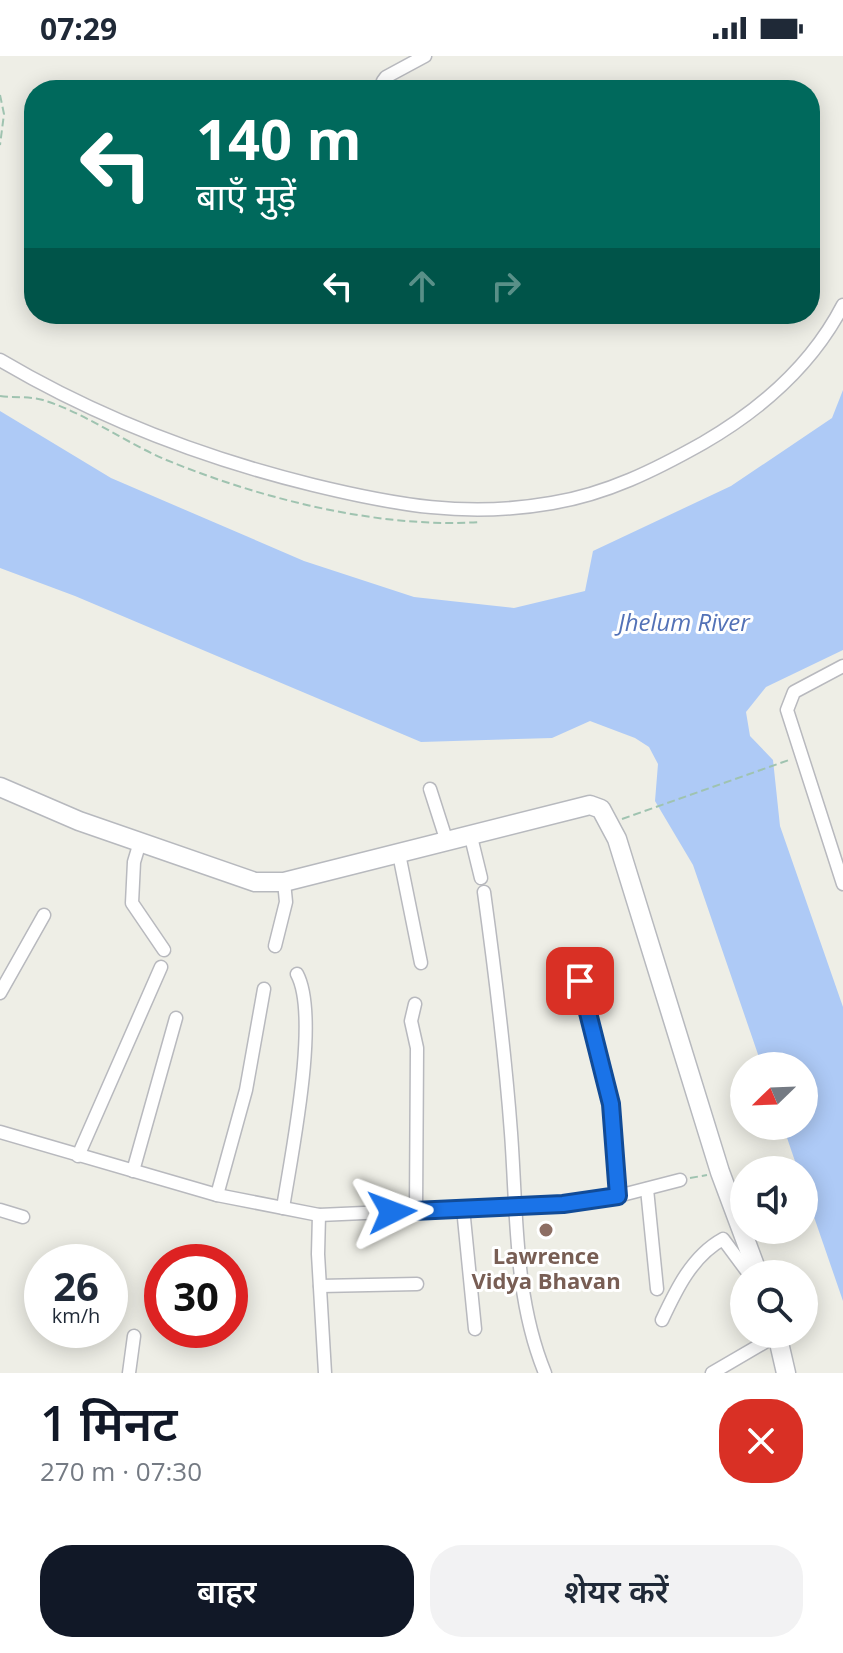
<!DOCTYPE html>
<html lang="hi">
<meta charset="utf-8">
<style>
body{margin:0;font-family:"Open Sans","Noto Sans Devanagari",sans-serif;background:#f2f2f3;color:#1f2937;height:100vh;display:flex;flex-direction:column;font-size:30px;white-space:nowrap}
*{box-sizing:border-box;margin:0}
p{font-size:26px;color:#747a83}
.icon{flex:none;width:44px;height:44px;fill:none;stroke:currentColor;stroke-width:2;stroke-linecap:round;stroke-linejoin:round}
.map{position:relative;height:1317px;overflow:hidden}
.drawer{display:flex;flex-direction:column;background:#fff;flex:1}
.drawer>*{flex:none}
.top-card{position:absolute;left:24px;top:24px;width:796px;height:244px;border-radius:32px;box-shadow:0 4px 20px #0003;background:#00695c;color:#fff;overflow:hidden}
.needle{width:52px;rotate:247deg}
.controls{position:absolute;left:730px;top:996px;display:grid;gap:16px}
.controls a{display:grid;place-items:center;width:88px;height:88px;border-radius:50%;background:#fff;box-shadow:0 4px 20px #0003;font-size:40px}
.speed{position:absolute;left:24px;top:1188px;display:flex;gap:16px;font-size:40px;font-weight:700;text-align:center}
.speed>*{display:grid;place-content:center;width:104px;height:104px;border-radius:50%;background:#fff;box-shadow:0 4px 20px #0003;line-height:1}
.speed small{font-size:20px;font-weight:400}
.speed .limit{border:12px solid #d22;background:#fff;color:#111}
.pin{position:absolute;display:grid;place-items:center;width:68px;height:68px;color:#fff;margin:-34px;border-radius:16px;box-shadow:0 4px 12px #0006}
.me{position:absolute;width:88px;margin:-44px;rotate:87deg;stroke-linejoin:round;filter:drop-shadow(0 0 6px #0008)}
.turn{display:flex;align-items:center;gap:28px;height:168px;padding:0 40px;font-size:36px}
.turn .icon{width:104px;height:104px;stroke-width:2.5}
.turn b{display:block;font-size:56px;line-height:68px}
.lanes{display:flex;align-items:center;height:76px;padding:0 40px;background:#0003;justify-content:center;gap:40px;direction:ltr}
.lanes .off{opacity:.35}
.round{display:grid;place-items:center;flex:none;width:84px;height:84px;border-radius:32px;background:#f2f2f3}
.headline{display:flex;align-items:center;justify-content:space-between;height:136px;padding:0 40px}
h1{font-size:48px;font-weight:600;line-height:60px;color:#111827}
.action{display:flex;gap:16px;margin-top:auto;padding:16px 40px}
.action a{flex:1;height:92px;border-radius:32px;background:#111827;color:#fff;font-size:32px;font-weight:600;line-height:92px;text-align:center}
.action a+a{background:#f2f2f3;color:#1f2937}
.status{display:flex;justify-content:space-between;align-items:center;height:56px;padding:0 40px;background:#fff;direction:ltr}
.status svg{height:22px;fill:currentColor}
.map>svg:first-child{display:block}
</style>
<div class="status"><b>07:29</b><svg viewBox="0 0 49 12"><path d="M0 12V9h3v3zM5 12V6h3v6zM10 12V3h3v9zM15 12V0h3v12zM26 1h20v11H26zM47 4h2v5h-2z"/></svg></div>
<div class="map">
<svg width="843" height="1317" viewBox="0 0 843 1317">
<rect width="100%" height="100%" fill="#eeeee6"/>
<path fill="#aecaf6" d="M843 334V594L766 631 746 656 750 680 773 704 780 770 843 951V1245L804 1132V1114H798L783 1070H804V1010H762L693 809 655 745 658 708 649 691 635 682 590 665 552 682 421 686 75 540 0 512V355L111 422 304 505 414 541 514 552 585 535 593 495 731 430 832 362Z"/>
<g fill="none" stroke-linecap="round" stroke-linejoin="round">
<defs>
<g id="street">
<path d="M385 34 383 25 386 21 425 0"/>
<path d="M0 304C98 362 203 402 313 429 395 449 467 462 552 447 607 438 655 414 703 387 760 354 812 309 843 249"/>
<path d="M843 610 794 636 787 654 843 828"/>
<path d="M430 733 447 786"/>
<path d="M471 781 481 822"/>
<path d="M140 786 134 806 132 847 164 894"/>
<path d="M399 798 421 907"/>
<path d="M484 836C495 916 505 996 511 1077 517 1157 514 1242 545 1317"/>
<path d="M275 890 286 846 284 826"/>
<path d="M576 908 611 1048 618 1140"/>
<path d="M0 937 44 859"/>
<path d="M415 948 411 965 417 992 416 1155"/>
<path d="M0 1076 217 1139 319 1159 563 1148 618 1140 680 1124"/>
<path d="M78 1100 161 911"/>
<path d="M133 1115 176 962"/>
<path d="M647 1133 657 1233"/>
<path d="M217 1139 246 1034 264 933"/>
<path d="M283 1152C291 1100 320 961 297 918"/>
<path d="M463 1152 475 1273"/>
<path d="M0 1154 23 1161"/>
<path d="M319 1159 318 1198 325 1317"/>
<path d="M320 1230 417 1228"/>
<path d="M662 1264C676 1234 692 1200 723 1183L749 1218"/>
<path d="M129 1317 134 1280"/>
<path d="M712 1317 777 1279"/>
</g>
<g id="secondary">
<path d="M0 731 79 765 255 826H284L590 749 601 753 617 783 720 1116 758 1218"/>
<path d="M777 1278 786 1317"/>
</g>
</defs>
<use href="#street" stroke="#b8b9be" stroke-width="15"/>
<use href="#secondary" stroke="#b7b9be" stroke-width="21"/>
<g stroke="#9fc3b0" stroke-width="2" stroke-dasharray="8 4" stroke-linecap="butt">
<path d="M0 39 4 58 0 89"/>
<path d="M0 340C14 342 29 340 43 344 85 357 123 385 164 403 258 442 379 473 480 466"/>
<path d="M622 763 789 704"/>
<path d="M690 1122 707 1119"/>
</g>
<use href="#street" stroke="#fff" stroke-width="12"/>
<use href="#secondary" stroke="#fff" stroke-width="18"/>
</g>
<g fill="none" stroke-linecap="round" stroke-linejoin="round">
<defs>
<path id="route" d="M392 1156 563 1148 618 1140 611 1048 580 925"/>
</defs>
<use href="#route" stroke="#114b97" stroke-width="20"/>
<use href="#route" stroke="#1a73e8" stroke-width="14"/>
</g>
<circle fill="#8d6e63" stroke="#fff" stroke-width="3" cx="546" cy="1174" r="8"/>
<g text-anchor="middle" stroke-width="6" stroke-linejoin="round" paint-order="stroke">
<g font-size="22" font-weight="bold" fill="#785e54" stroke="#fff">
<text x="546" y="1208">Lawrence<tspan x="546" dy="25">Vidya Bhavan</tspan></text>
</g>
<g font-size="24" font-style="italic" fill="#5372b7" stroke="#fff">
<text x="684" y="575">Jhelum River</text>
</g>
</g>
</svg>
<div class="controls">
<a><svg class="needle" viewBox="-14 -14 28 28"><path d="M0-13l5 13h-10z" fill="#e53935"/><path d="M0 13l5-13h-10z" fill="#747a83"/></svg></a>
<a><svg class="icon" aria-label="sound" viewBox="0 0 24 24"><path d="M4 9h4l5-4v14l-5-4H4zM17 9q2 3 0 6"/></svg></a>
<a><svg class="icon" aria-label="search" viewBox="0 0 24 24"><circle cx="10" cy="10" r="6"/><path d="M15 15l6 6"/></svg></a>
</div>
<div class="speed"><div>26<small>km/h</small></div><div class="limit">30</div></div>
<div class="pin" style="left:580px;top:925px;background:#d93025"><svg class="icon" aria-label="arrive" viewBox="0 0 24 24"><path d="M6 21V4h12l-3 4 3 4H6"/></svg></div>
<svg class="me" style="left:392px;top:1156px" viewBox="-20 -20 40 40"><path d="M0-17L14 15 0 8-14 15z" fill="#1a73e8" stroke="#fff" stroke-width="4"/></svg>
<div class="top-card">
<div class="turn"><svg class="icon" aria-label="left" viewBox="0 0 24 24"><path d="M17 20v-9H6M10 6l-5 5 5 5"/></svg><div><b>140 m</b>बाएँ मुड़ें</div></div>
<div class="lanes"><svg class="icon" aria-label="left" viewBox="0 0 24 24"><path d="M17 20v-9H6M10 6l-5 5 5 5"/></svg><svg class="icon off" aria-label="ahead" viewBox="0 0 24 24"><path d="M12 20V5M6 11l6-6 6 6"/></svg><svg class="icon off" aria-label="right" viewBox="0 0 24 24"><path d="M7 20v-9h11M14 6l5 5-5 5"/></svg></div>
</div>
</div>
<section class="drawer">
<div class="headline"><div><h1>1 मिनट</h1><p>270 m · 07:30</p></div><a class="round" style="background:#d93025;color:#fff"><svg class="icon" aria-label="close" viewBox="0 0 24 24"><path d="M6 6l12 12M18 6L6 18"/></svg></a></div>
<div class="action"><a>बाहर</a><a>शेयर करें</a></div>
</section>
